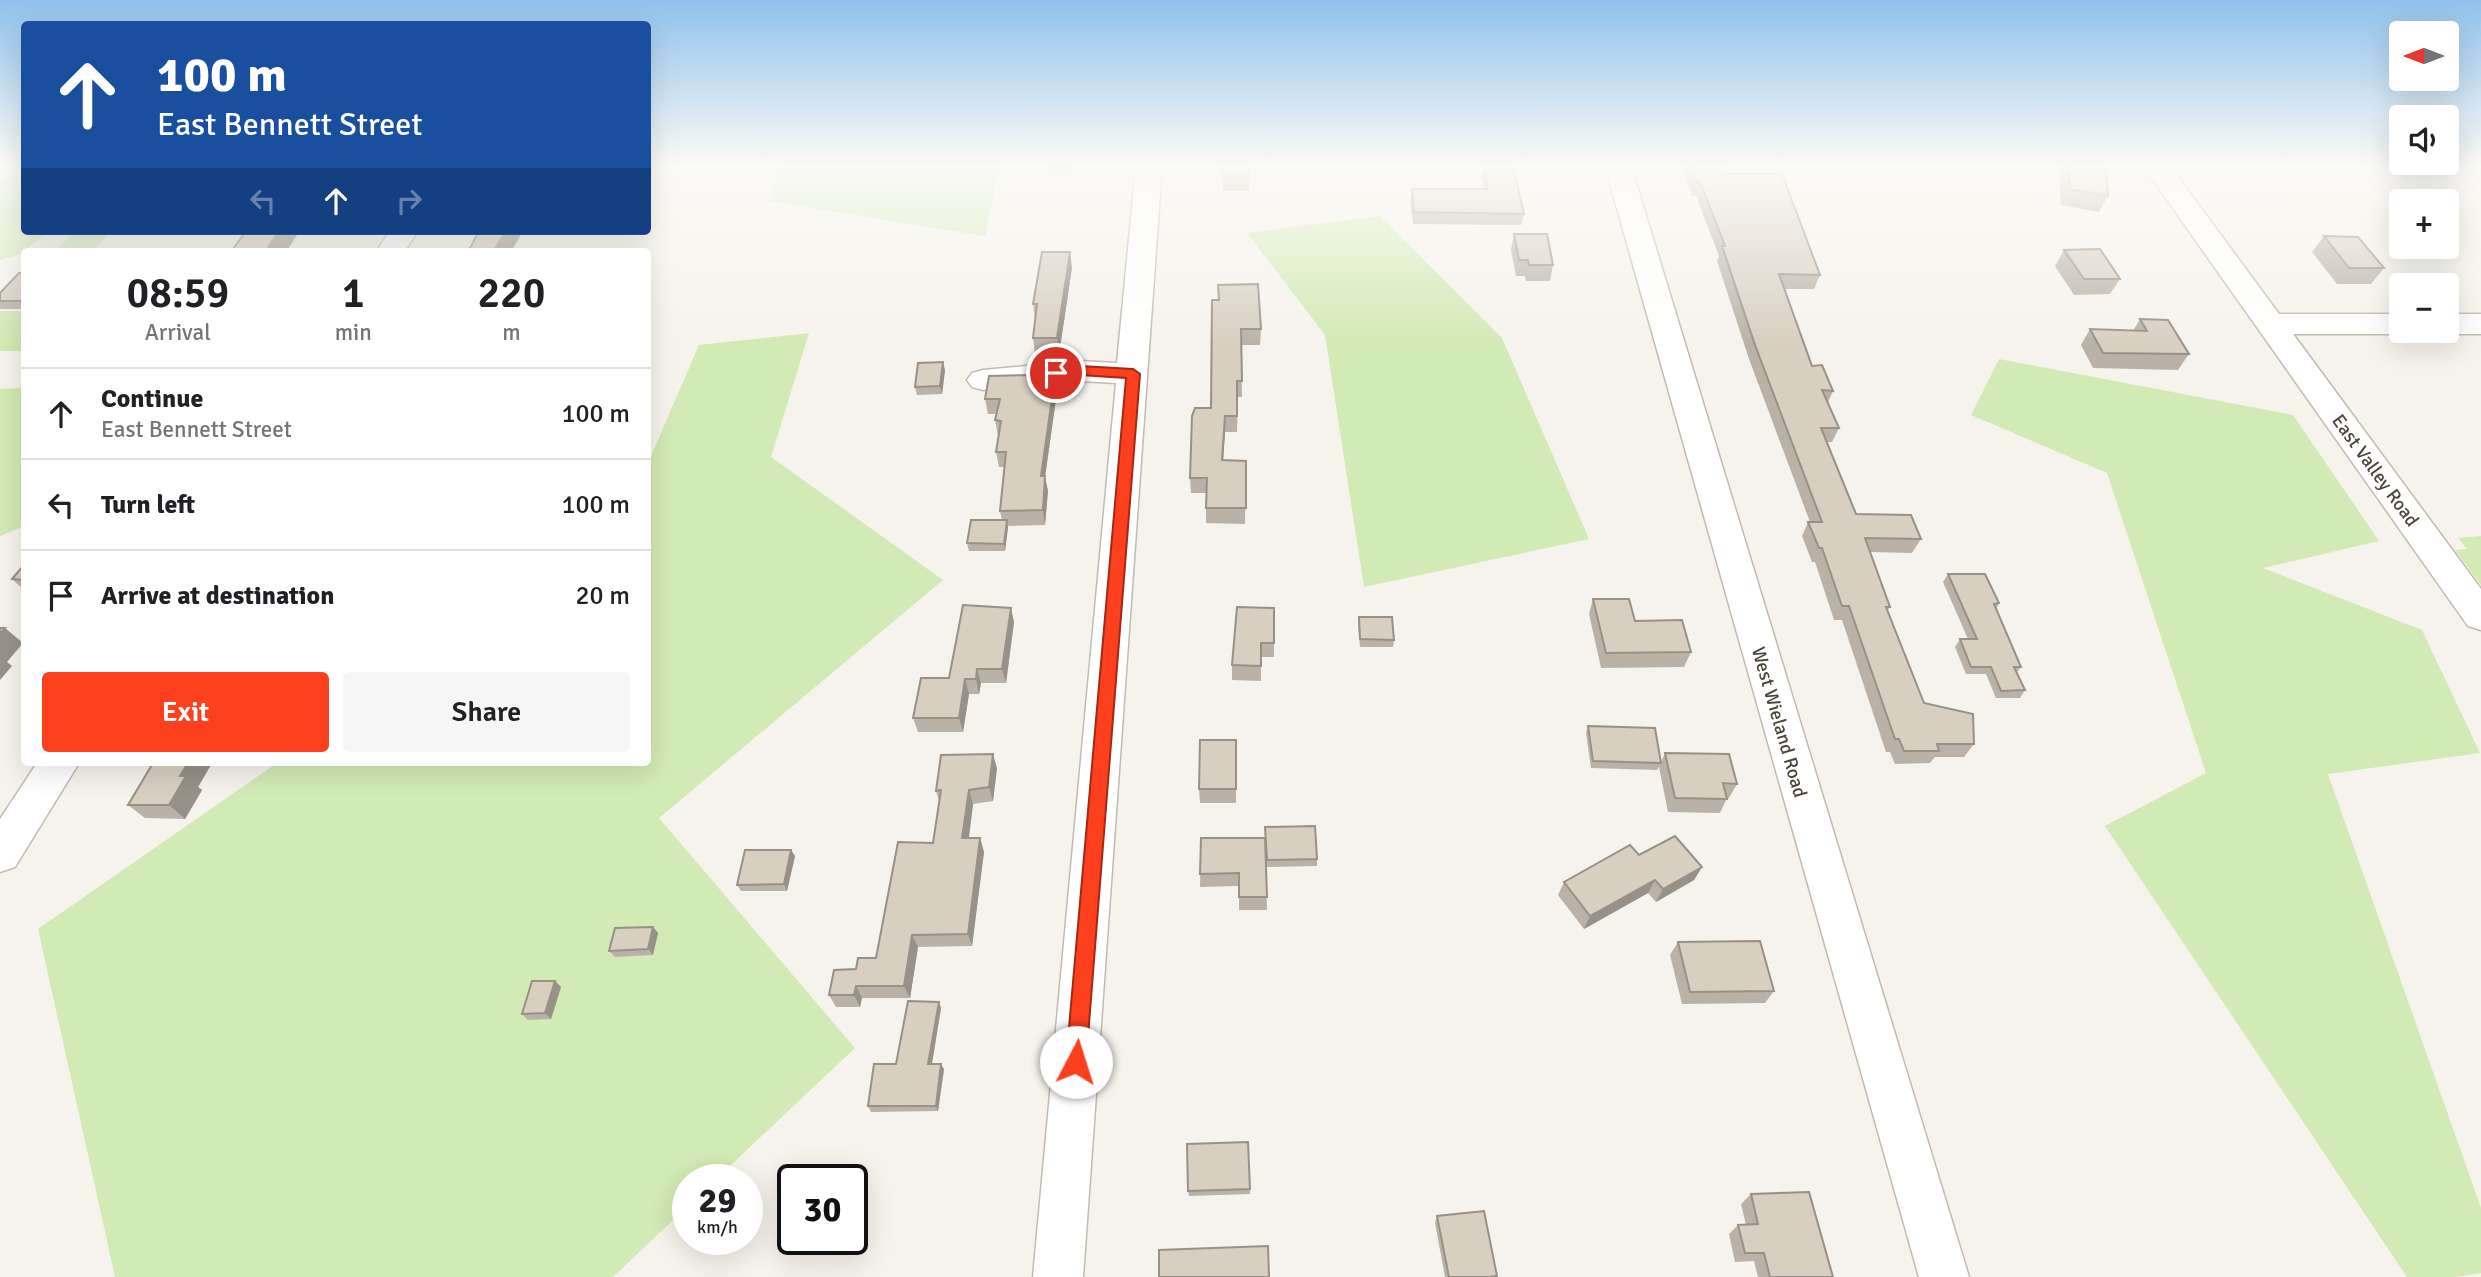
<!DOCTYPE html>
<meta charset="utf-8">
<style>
body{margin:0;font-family:Signika,sans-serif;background:#f6f6f6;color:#202124;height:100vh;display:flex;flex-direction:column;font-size:26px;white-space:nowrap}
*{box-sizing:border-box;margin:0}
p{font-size:23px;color:#757577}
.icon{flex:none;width:38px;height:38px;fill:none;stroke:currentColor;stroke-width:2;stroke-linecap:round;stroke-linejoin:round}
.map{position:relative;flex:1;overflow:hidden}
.panel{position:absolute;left:21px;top:248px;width:630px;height:518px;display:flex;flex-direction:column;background:#fff;border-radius:7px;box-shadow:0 7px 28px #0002}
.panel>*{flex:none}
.hud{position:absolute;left:21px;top:21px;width:630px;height:214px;border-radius:7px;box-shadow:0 7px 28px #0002;background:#1a4fa0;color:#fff;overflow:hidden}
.needle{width:46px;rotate:270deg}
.fabs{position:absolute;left:2389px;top:21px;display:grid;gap:14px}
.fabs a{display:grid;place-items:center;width:70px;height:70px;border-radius:7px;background:#fff;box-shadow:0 7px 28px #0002;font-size:35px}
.speed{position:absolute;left:672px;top:1164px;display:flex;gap:14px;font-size:35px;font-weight:700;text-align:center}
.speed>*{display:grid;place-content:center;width:91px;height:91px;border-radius:50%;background:#fff;box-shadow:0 7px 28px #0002;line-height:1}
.speed small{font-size:18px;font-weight:400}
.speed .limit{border:4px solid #111;border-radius:10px;background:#fff;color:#111}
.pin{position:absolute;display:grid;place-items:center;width:60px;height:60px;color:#fff;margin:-30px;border:4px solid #fff;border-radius:50%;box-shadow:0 2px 7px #0007}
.me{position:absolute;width:77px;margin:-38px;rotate:5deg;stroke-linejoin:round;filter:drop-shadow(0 0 5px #0008)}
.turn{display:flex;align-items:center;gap:24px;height:147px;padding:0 21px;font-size:32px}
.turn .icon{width:91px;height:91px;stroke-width:2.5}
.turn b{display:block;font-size:49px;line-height:60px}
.lanes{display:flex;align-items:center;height:66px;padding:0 21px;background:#0003;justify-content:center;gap:35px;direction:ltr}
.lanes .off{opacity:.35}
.eta{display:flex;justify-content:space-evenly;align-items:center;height:119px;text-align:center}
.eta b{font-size:42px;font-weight:600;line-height:49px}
.button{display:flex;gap:14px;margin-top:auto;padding:14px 21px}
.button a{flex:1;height:80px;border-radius:7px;background:#fc3f1d;color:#fff;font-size:28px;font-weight:600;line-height:80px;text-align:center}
.button a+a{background:#f6f6f6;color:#202124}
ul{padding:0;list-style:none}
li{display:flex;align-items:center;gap:21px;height:91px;padding:0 21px;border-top:2px solid #e0e0e0}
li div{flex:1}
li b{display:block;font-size:26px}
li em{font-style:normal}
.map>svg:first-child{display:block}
</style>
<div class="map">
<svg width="2481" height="1277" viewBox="0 0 2481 1277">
<rect width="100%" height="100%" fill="#f6f3ec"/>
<g fill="#d2eab5">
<path d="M779 166H999L985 236 770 201Z"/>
<path d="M24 169V231H49L21 254 0 260V180Z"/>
<path d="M1380 216 1502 338 1589 539 1364 587 1325 335 1247 233Z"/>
<path d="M75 231H111L92 252H55Z"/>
<rect x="0" y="311" width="24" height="40"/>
<path d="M809 333 771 457 943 580 659 818 855 1048 716 1179 688 1180V1206L613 1277H115L38 929 277 763H648V463L699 345Z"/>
<path d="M1999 359 2293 415 2379 541 2263 568 2422 630 2480 753 2328 774 2481 1208V1273L2456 1277H2407L2105 826 2206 773 2107 473 1971 415Z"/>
<path d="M24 388V526L0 536V389Z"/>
<path d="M2481 536V585L2455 550 2467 549 2458 538Z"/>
</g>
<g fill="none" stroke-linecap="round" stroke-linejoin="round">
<defs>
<g id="minor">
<path d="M1136 166H1162L1083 1277H1033L1116 383 1080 381 983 390 972 387 967 380 972 373 983 370 1080 361 1117 363Z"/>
<path d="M1605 166H1631L1969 1277H1919Z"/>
<path d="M2143 166H2170L2279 314H2401V331H2412L2401 334H2293L2481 589V630L2468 626Z"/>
<path d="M390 231H418L404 252H376Z"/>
<path d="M2446 314H2481V334H2446L2435 331H2446Z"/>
<path d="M37 763H79L15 867 0 872V819Z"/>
</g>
</defs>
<use href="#minor" stroke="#c2bbae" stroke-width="3"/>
<use href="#minor" fill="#fff" fill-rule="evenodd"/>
</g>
<g fill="#bab2a6">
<path d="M1046 166H1075L1074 173H1047Z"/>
<path d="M1218 166H1248L1249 191H1223V175H1218Z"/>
<path d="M1481 166H1513L1524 214 1521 225 1413 224 1410 200 1412 189H1484Z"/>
<path d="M1682 166H1724L1727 174 1820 275 1814 289H1784L1812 366 1833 391 1828 402 1839 428 1832 442H1826L1856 514 1921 539 1912 553 1870 552 1890 607 1887 611 1924 703 1974 744 1964 757H1935L1930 763 1895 764 1890 752H1886L1842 620H1834L1815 562H1812L1802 536 1808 522H1810L1749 359 1717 261 1719 256 1696 196H1692Z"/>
<path d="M2059 166H2106L2108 196 2099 212 2061 205Z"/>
<path d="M1514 234 1553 265 1550 281H1526L1525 276H1516L1511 250Z"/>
<path d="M2324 236 2384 268 2371 284H2337L2312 252Z"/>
<path d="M2064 250 2120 279 2110 294 2074 295 2055 266Z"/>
<path d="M1072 268 1059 354H1035L1033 338 1035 320 1033 304Z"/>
<path d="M24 273V309H0V293Z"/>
<path d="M1212 300 1261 329 1260 345H1241L1242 397H1238L1237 432H1225L1223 460 1246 461 1245 524 1206 523V493H1191L1190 478 1211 408Z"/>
<path d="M2140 319 2189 354 2178 370 2093 368 2081 345 2090 329 2133 331Z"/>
<path d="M945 370 942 394 917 395 915 387Z"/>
<path d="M1032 375 1033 383 1056 399 1045 477 1048 491 1045 525 1008 526 1005 551H969L967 543 1002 520 1000 511 1005 467H999L996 452 998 436 995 420 996 414H988L985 399Z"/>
<path d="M24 565V590L12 579Z"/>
<path d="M1948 574 1999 603 1996 609 2021 667 2017 672 2025 690 2020 698H1996L1986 674H1966L1955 647 1960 639H1968L1943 582Z"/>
<path d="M1593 599 1691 652 1684 667 1601 668 1589 614Z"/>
<path d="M1274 608V657H1261V681L1232 680V665Z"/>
<path d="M1359 617 1394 640 1393 647H1360L1358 624Z"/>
<path d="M1014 622 1006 683H981L979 694H969L963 732H918L913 718Z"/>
<path d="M1588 726 1661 763 1657 770 1591 768 1586 733Z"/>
<path d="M1236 740V803H1200L1199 789Z"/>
<path d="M1665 753 1737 784 1729 798H1727L1720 813 1668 812 1659 767Z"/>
<path d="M153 763H212L198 787 202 790 185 819 145 818 128 805Z"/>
<path d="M997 768 993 801 973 804 969 838H980L984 852 972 946 918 947 910 998H862L860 1007H836L829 995 856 969 876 958 933 843 939 801 936 791Z"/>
<path d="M1201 838 1317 859V866L1266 867 1267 910H1239V886L1200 887Z"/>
<path d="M1639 855 1702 867 1694 880 1656 902 1648 893 1584 929 1558 895 1564 882Z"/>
<path d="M795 856 787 891H741L737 885Z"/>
<path d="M653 927 658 933 653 955 615 957 609 951Z"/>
<path d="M1678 942 1774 991 1765 1003 1682 1004 1670 955Z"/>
<path d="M555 981 561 987 551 1019 528 1020 522 1014Z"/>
<path d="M941 1008 932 1064 944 1069 938 1111 871 1112 868 1106 896 1064Z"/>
<path d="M1248 1142 1250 1194 1189 1196 1188 1191Z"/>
<path d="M1751 1194 1833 1277H1758L1754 1261 1735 1262 1729 1234 1738 1225H1746L1741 1204Z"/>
<path d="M1437 1216 1497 1276V1277H1445L1435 1223Z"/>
</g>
<g fill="#979187">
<path d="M279 231H294L297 235 286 252H265Z"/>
<path d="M506 231H523L511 252H493Z"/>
<path d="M1070 252 1072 268 1059 354 1057 338Z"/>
<path d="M943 362 945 370 942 394 940 386Z"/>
<path d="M1054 384 1056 399 1045 477 1048 491 1045 525 1043 510 1041 476Z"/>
<path d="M1225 416V432L1222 476V460Z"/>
<path d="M1007 520 1008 528 1005 551 1004 544Z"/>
<path d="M1011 608 1014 622 1006 683 1002 669Z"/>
<path d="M5 628 23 643 7 662 12 666 0 680V634Z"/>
<path d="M977 669 981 683 979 694 976 679Z"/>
<path d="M965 679 969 694 963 732 959 718Z"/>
<path d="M993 754 997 768 993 801 989 787Z"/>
<path d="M188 763H212L198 787 202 790 185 819 169 805 180 776Z"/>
<path d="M969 790 973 804 967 851 962 838Z"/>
<path d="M980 838 984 852 972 946 968 934Z"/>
<path d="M791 850 795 856 787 891 784 884Z"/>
<path d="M1702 867 1694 880 1656 902 1663 889Z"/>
<path d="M1655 880 1648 893 1584 929 1590 916Z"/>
<path d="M653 927 658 933 653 955 648 949Z"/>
<path d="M912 935 918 947 910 998 904 986Z"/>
<path d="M555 981 561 987 551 1019 545 1013Z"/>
<path d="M856 986 862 998 860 1007 854 995Z"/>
<path d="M939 1002 941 1008 931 1069 928 1064Z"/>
<path d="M941 1064 944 1069 938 1111 936 1106Z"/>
</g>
<g fill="#d8cfc1" stroke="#979187" stroke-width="2">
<path d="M1223 166H1248L1249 176H1223Z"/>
<path d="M1485 166H1513L1524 214 1414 212 1412 189H1487Z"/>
<path d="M1691 166H1724L1727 174H1782L1820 275 1779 274 1812 366 1822 365 1833 391 1822 390 1839 428H1821L1856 514 1911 515 1921 539 1865 538 1890 607H1886L1924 703 1973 714 1974 744H1937L1939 751H1904L1899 739H1895L1849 606H1842L1822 548H1819L1808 522H1822L1755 345 1722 246H1725L1700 182H1696Z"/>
<path d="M2068 166H2106L2108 196 2070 189Z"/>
<path d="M246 231H279L265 252H231Z"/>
<path d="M479 231H506L493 252H462L463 250H469Z"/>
<path d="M1514 234H1547L1553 265H1529L1528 260H1519Z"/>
<path d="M2324 236 2358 237 2384 268H2349Z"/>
<path d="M2100 249 2120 279H2084L2064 250Z"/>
<path d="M1042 252H1070L1057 338H1033L1037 304H1033Z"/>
<path d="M19 273H24V301H0V293Z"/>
<path d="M1258 284 1261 329H1241L1242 381H1237V416H1225L1222 460 1246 461V508H1206L1207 478H1190L1192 416 1195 408H1211L1212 300H1219L1218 285Z"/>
<path d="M2140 319 2168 320 2189 354 2103 353 2090 329 2147 331Z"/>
<path d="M943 362 940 386 915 387 918 363Z"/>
<path d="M1032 375 1031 383 1054 384 1041 476H1045L1043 510 1000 511 1006 452H996L1001 421 995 420 1000 399H985L989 376Z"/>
<path d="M971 520H1007L1004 544 967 543Z"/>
<path d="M24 565V580L12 579Z"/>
<path d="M1948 574H1985L1999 603 1994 604 2021 667H2014L2025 690 2001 691 1991 667H1971L1960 639H1977Z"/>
<path d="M1593 599H1629L1635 621 1682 620 1691 652 1606 653Z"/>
<path d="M963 605 1011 608 1002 669H977L976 679H965L959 718H913L921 678H949Z"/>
<path d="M1237 607 1274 608V643H1261V666L1232 665Z"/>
<path d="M1359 617H1392L1394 640 1360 639Z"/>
<path d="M0 628H5L0 634Z"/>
<path d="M1588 726 1655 728 1661 763 1593 761Z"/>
<path d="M1200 740H1236V789H1199Z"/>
<path d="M1665 753 1729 754 1737 784 1723 783 1727 799 1675 798Z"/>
<path d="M993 754 989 787 969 790 962 838H980L968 934 912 935 904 986H856L854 995H829L834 970 856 969 858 958H876L898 842 933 843 941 790 936 791 941 755Z"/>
<path d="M153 763H188L180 776H186L169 805H128Z"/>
<path d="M1315 826 1317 859 1267 860 1265 827Z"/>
<path d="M1675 836 1702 867 1663 889 1655 880 1590 916 1564 882 1630 845 1639 855Z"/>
<path d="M1201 838H1265L1267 897H1239V873L1200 874Z"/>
<path d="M745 850H791L784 884 737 885Z"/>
<path d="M653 927 648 949 609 951 615 928Z"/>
<path d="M1760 941 1774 991 1690 992 1678 942Z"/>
<path d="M532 981H555L545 1013 522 1014Z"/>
<path d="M908 1001 939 1002 928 1064H941L936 1106H868L874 1064H896Z"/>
<path d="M1248 1142 1250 1189 1188 1191 1187 1144Z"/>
<path d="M1809 1192 1833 1277H1770L1764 1253H1745L1738 1225 1758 1224 1751 1194Z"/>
<path d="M1484 1211 1497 1276 1488 1277H1449L1437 1216Z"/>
<path d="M1268 1246 1269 1277H1159V1250Z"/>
</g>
<linearGradient id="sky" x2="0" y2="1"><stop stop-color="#8fc1ec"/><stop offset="0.48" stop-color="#fbfaf6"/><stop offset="1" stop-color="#fbfaf6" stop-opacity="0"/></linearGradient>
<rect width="2481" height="345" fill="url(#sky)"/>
<path fill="#fc3f1d" stroke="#a42913" stroke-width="2" d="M1080 366 1133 369 1140 374 1086 1062 1083 1069 1076 1071 1069 1069 1066 1062 1126 378 1080 375 1056 377 1049 373 1056 368Z"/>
<g text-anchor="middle" stroke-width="6" stroke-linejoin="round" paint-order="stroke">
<g font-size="19" fill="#4b4439" stroke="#fff">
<text transform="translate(2376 470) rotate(54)" y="7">East Valley Road</text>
<text transform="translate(1780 722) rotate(74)" y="7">West Wieland Road</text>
</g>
</g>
</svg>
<div class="fabs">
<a><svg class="needle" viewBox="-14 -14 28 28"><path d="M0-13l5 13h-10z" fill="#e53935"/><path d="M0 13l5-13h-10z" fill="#757577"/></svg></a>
<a><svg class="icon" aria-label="sound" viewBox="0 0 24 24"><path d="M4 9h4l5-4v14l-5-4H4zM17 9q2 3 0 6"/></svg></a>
<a>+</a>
<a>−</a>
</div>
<div class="speed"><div>29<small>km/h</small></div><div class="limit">30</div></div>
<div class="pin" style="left:1056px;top:373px;background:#d93025"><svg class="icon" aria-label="arrive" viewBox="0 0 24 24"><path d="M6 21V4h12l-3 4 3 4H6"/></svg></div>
<svg class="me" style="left:1076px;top:1062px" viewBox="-20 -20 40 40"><circle r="19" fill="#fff"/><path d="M0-13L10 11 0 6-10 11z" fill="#fc3f1d"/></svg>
<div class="hud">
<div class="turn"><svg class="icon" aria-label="ahead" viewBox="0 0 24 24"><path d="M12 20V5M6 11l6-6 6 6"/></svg><div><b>100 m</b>East Bennett Street</div></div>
<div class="lanes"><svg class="icon off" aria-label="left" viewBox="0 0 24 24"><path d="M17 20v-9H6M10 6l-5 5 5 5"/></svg><svg class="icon" aria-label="ahead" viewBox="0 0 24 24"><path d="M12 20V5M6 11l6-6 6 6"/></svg><svg class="icon off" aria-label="right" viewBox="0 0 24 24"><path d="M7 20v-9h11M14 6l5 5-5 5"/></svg></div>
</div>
<section class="panel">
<div class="eta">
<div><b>08:59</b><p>Arrival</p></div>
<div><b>1</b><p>min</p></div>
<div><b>220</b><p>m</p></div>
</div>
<ul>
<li><svg class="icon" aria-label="ahead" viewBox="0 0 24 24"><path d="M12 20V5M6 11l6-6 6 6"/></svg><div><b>Continue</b><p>East Bennett Street</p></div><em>100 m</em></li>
<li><svg class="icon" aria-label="left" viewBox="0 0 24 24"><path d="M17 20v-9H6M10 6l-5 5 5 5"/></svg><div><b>Turn left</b></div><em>100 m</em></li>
<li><svg class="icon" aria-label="arrive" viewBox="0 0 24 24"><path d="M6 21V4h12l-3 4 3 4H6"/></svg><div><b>Arrive at destination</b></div><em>20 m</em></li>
</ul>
<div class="button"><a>Exit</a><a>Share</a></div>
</section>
</div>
